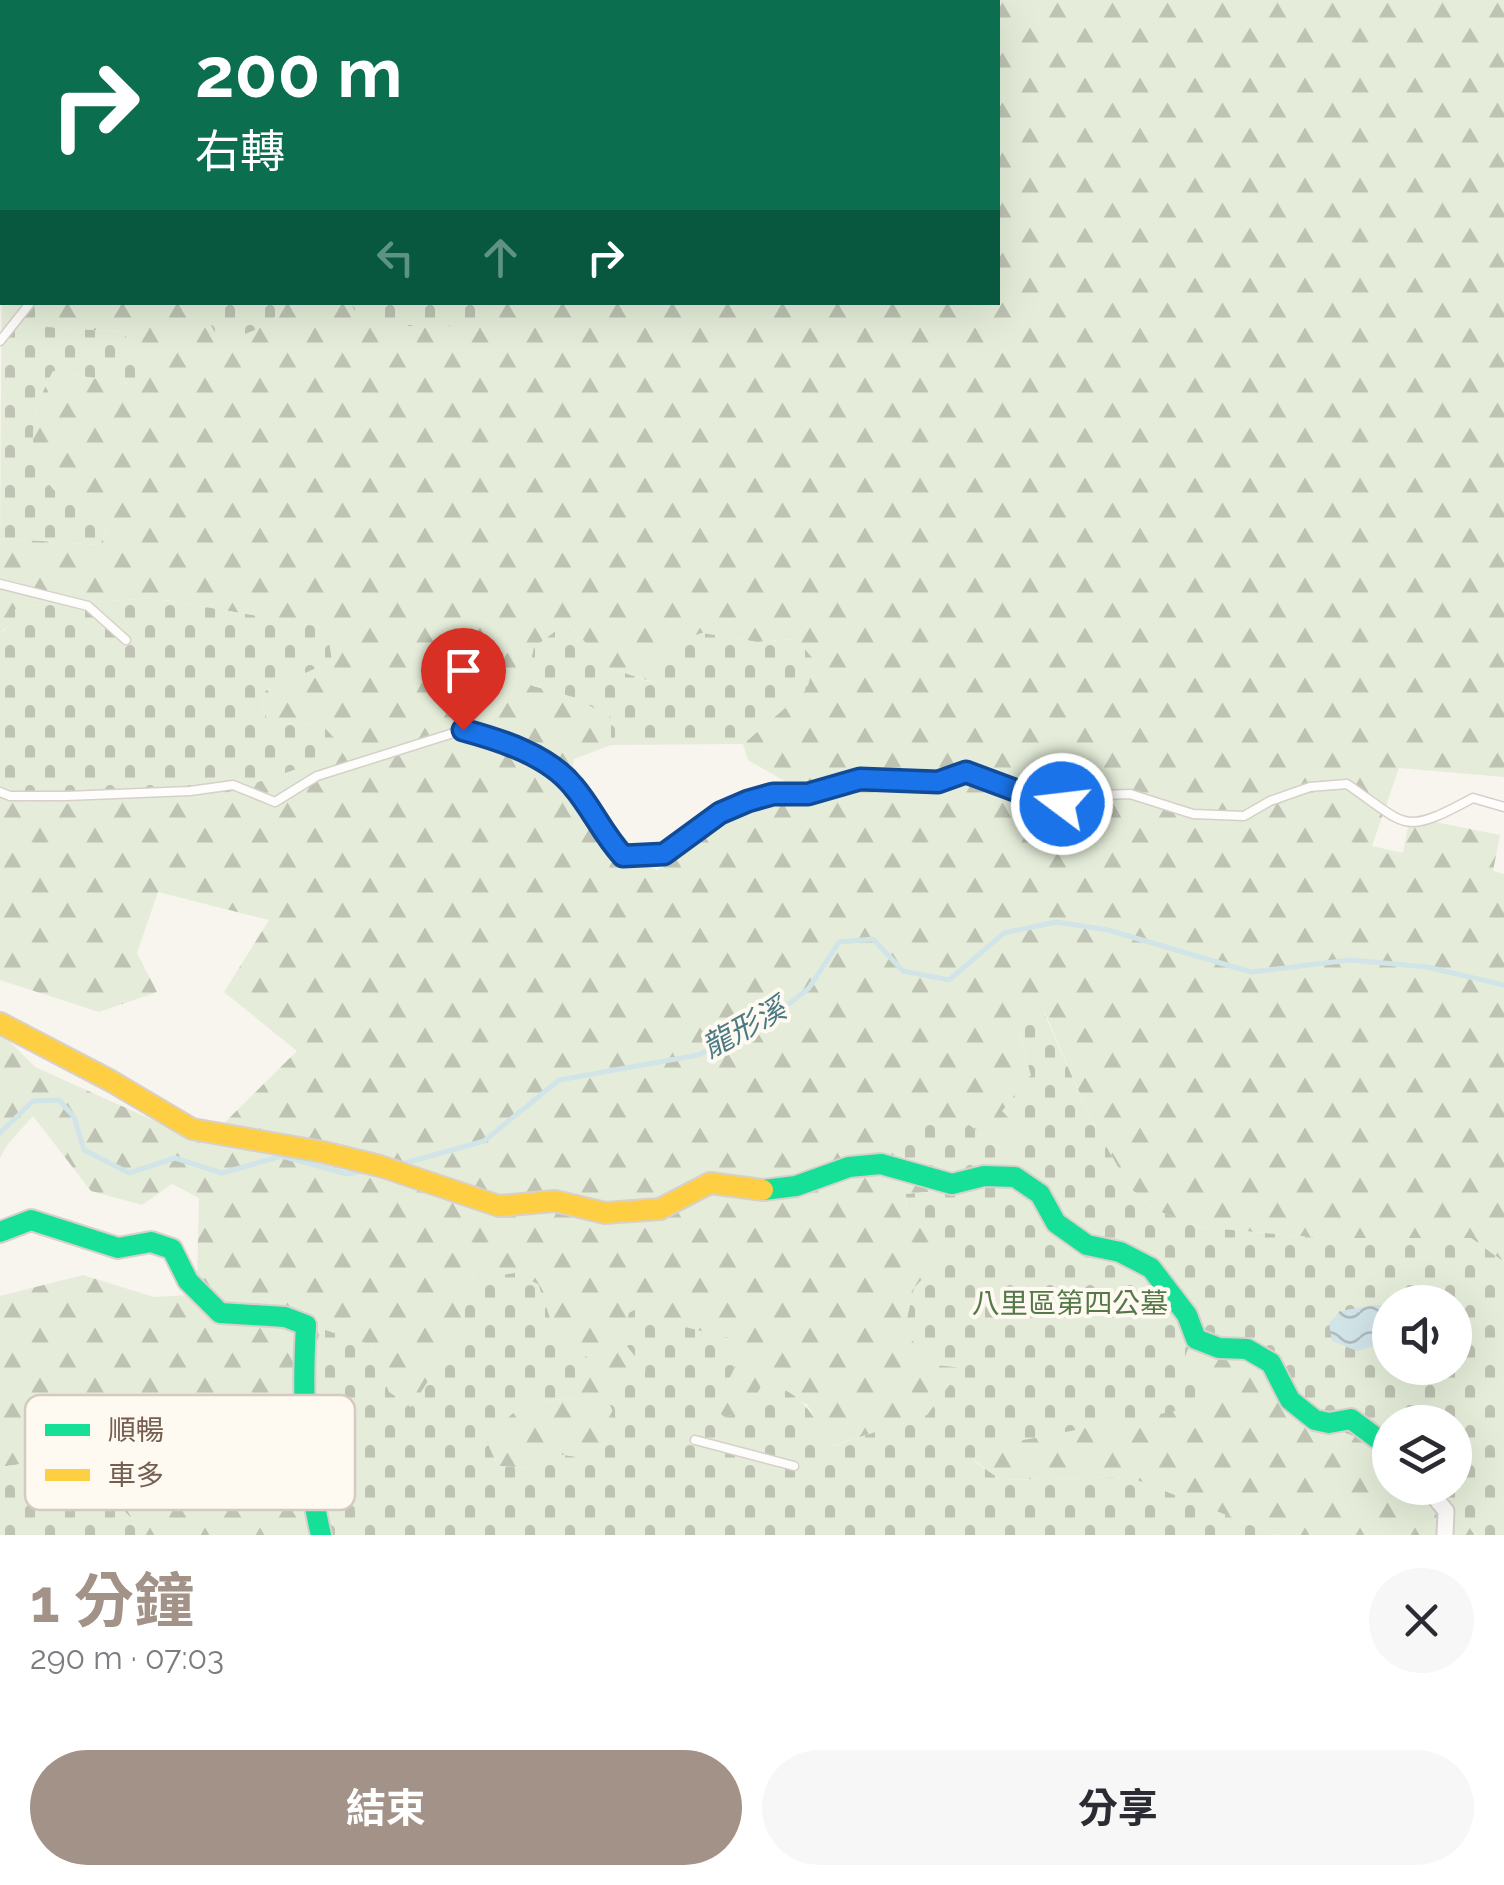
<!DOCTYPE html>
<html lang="zh-TW">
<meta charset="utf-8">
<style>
body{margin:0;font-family:Raleway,"Noto Sans TC",sans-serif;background:#f7f7f7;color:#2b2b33;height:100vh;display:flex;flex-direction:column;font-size:38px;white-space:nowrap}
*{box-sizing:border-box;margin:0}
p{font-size:32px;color:#7c7c81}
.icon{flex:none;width:55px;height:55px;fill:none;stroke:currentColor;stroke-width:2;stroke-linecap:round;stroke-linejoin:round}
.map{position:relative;height:1535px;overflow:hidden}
.panel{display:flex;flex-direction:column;background:#fff;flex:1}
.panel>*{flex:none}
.guide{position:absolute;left:0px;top:0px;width:1000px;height:305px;box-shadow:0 10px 40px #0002;background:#0b6e4f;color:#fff;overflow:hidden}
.fabs{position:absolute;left:1372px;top:1285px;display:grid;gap:20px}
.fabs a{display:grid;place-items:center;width:100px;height:100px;border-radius:50%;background:#fff;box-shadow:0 10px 40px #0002;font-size:50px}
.pin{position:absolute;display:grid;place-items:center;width:85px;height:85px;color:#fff;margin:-102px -42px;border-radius:50% 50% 50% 0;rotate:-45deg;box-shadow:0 0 10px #0007}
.pin .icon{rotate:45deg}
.me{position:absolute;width:110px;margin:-55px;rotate:285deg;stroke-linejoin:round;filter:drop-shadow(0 0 8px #0008)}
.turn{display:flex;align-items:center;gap:35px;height:210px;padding:0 30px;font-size:45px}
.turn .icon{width:130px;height:130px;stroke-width:2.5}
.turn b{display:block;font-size:70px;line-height:85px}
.lanes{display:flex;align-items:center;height:95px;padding:0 30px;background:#0003;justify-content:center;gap:50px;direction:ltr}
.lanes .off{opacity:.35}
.round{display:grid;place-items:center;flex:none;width:105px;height:105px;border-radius:52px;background:#f7f7f7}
.overview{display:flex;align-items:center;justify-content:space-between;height:170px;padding:0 30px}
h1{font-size:60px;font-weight:700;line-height:75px;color:#a29287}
.button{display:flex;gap:20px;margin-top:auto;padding:20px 30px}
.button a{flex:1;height:115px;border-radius:60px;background:#a29287;color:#fff;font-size:40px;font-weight:700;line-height:115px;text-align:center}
.button a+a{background:#f7f7f7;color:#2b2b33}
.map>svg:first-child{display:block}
</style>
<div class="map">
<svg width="1504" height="1535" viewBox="0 0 1504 1535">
<defs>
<pattern id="forest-firs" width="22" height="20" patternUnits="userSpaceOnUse" patternTransform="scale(2.5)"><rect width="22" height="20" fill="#e5edda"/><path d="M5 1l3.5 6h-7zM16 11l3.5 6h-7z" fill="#bec3b3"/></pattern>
<pattern id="cemetery-stones" width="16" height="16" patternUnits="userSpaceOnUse" patternTransform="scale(2.5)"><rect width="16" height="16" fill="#e5edda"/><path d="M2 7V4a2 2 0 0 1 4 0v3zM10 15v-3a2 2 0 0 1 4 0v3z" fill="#bec3b3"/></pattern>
<pattern id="water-waves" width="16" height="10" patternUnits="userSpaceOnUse" patternTransform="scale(2.5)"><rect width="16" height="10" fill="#d1e4e7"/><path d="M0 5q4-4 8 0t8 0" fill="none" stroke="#aebcbe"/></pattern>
</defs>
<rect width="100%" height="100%" fill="#f8f4ee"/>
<g fill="url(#forest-firs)" fill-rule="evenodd">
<path d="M0 0H418L2 2 0 254Z"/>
<path d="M930 0H1504V777L1399 768 1372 846 1403 853 1410 817 1500 835 1493 871 1504 874V1262L1471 1238H1319L1200 1227 1153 1209 1129 1187 1091 1119 1045 1013 1018 1032 1031 1075 1014 1145 997 1147 967 1123 897 1125 953 1190 906 1194 907 1214 947 1255 914 1288 963 1367 928 1415 829 1447 807 1404 761 1387 748 1411 724 1417 715 1408 737 1363 663 1333 650 1302 646 1370 614 1437 583 1458 557 1454 534 1468 498 1466 487 1442C519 1400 526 1403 576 1398L538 1284 476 1280 452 1345 411 1408 389 1392 371 1345 323 1535H140L132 1519 71 1457 0 1467V1296L83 1275 154 1297 189 1295 197 1279 199 1198 172 1184 142 1205 91 1191 33 1116 8 1144 0 1158V1032L35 1067 204 1143 297 1051 224 992 269 920 158 892 137 953 157 992 99 1012 0 980V787L37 806 322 725 270 723 261 708 265 691 332 661 326 628 153 598 28 606 0 633V538L100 545 107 529C89 516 65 503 51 487 21 452 33 406 53 371L128 384 122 332 47 327 46 309 55 302 193 303 274 322 277 302 351 303 357 316 485 315 498 302H998V2H927ZM567 623 609 668 653 682 702 633 757 642 796 639 807 689 743 744 748 760 786 782 657 870 623 856 569 799 574 759 611 745V717L573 697 526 684Z"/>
<path d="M1188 1349 1245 1357 1322 1424 1390 1450V1488H1441L1475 1535H1277L1129 1477 1001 1480 974 1460 988 1447 1181 1365Z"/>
</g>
<g fill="url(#cemetery-stones)" fill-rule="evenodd">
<path d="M418 0H930L417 2Z"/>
<path d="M2 253V302L55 303 46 309 47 327 122 332 145 360 144 377 128 384 53 371C33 408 22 447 49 484 62 502 89 515 107 528L100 545 0 538Z"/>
<path d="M193 303 277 302V303L274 322 240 336 218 338 201 307Z"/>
<path d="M351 303H498L485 315 447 326H375L357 316Z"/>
<path d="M153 598 327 628 332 661 265 691 261 708 270 723 322 725 335 739 332 757 229 792 37 806 0 787V633L5 630 10 610 28 606Z"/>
<path d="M567 623 609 668 652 682 662 645 702 633 757 642 796 639 815 661 807 689 743 744 611 745V717L573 697 526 684 534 647Z"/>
<path d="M1044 1013 1091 1119 1129 1187 1153 1209 1200 1227 1319 1238H1471L1504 1262V1535H1475L1441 1488H1455V1422H1390V1450L1322 1424 1245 1357 1188 1349 1182 1365 1212 1381 1213 1398 1196 1407 988 1447 974 1461 1001 1480 1129 1477 1277 1535H323L306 1366 322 1329 371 1345 389 1392 411 1407 452 1345 476 1279 515 1273 538 1284 555 1332 593 1362 576 1398C526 1403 519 1400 487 1442L498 1466 534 1468 557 1454 583 1458 614 1437 619 1425 604 1392 646 1370 622 1340 629 1313 650 1301 663 1332 673 1324 734 1339 737 1363 715 1408 724 1417 747 1411 761 1387C800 1384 814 1417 830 1447L927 1415 962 1368 936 1365 904 1332 914 1288 946 1255 907 1214 906 1194 952 1190 897 1159V1124L967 1123 997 1147 1014 1145 1017 1127 1002 1111 1031 1075 1018 1031 1026 1015ZM1390 1302H1455V1368H1390Z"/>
<path d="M71 1457 132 1519 140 1535H0V1467Z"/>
</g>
<path fill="url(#water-waves)" d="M1375 1305H1384L1390 1312V1341L1357 1351 1332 1341 1329 1323 1340 1311Z"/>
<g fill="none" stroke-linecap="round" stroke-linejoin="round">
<g stroke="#d1e4e7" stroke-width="5">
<path d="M179 2 187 0"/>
<path d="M0 94 2 93"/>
<path d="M0 1133 33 1101 59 1100 74 1117 84 1150 129 1173 175 1158 222 1173 282 1156 347 1174 366 1171"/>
<path d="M402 1164 484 1141 559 1080 698 1055 767 1021 809 988 839 942 873 939 903 971 949 980 1004 933 1056 922 1108 930 1251 972 1350 960 1427 967 1504 985"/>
</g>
<defs>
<g id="lane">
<path d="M422 2 423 0"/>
<path d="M789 2 791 0"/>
<path d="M0 341 31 302"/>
<path d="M0 584 88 606 126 640"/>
<path d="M0 792 10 796H66L190 791 233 785 275 802 317 776 463 730 490 737 534 756 572 784 603 834 623 856 663 853 720 813 748 801 773 795 808 794 860 779 938 782 966 772 1020 793 1063 803 1104 795 1130 794 1193 814 1244 816 1270 801 1310 787 1347 784C1409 827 1402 836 1473 798L1504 807"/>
<path d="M695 1440 794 1466"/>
</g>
<path id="street" d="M1427 1488 1446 1511 1445 1535"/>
<g id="fast">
<path d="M763 1190 796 1186 849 1167 881 1164 952 1184 984 1176 1015 1177 1040 1194 1056 1223 1087 1245 1120 1252 1151 1268 1187 1315 1196 1339 1219 1348 1247 1349 1271 1363 1290 1400 1315 1420 1329 1423 1351 1419 1390 1448"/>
<path d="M0 1232 31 1220 118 1248 151 1242 172 1249 188 1281 220 1313 285 1317 306 1325C302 1396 304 1465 321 1535"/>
</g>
<path id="slow" d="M0 1023 111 1081 192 1129 323 1152 380 1166 499 1206 555 1201 605 1213 660 1209 710 1183 763 1190"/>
</defs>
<use href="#lane" stroke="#d5d0c9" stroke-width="11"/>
<use href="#street" stroke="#d5d0c9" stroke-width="19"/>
<use href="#fast" stroke="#d7d1ca" stroke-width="24"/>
<use href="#slow" stroke="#d7d1ca" stroke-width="24"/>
<use href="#lane" stroke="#fefdfc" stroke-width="8"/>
<use href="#street" stroke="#fefdfc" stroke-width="15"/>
<use href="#fast" stroke="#16e098" stroke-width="20"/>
<use href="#slow" stroke="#ffcf43" stroke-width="20"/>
</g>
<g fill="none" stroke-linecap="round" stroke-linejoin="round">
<defs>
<path id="route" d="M463 730C500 740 548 755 573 786 592 808 602 833 623 856L664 854 720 813 748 801 773 794H808L860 779 938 782 966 772 1020 792 1062 804"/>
</defs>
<use href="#route" stroke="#114b97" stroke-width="25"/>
<use href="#route" stroke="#1a73e8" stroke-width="18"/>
</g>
<g text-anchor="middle" stroke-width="8" stroke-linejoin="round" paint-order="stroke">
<g font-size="28" fill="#557848" stroke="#fef9f1">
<text x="1070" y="1313">八里區第四公墓</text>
</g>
<g font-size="30" font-style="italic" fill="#4b7a85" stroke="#fef9f1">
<text transform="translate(744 1028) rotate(-29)" y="10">龍形溪</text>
</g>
</g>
<rect x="25" y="1395" width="330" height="115" rx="15" fill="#fef9f1" stroke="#d5cac0" stroke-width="2.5"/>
<rect x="45" y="1424" width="45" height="12" fill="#16e098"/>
<rect x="45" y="1469" width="45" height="12" fill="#ffcf43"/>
<g font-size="28" fill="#745e4f">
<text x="108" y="1440">順暢</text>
<text x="108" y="1485">車多</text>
</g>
</svg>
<div class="fabs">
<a><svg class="icon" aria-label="sound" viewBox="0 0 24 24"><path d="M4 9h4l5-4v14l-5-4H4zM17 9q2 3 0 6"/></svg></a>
<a><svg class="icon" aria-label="layers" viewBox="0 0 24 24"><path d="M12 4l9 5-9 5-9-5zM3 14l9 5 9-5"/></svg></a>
</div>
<div class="pin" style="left:463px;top:730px;background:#d93025"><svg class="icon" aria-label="arrive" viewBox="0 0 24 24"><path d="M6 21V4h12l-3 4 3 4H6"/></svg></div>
<svg class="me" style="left:1062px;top:804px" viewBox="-20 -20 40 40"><circle r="17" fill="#1a73e8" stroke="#fff" stroke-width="3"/><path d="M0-11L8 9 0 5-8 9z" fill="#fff"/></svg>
<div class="guide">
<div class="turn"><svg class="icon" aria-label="right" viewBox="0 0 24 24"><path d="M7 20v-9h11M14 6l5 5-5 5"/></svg><div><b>200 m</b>右轉</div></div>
<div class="lanes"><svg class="icon off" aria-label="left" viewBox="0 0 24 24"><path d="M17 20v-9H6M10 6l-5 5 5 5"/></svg><svg class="icon off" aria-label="ahead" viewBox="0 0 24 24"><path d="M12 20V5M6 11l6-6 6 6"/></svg><svg class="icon" aria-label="right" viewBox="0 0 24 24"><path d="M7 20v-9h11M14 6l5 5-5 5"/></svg></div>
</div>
</div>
<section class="panel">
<div class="overview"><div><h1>1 分鐘</h1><p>290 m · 07:03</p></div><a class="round"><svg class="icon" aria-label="close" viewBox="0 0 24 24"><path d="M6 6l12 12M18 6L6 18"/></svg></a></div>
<div class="button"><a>結束</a><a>分享</a></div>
</section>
